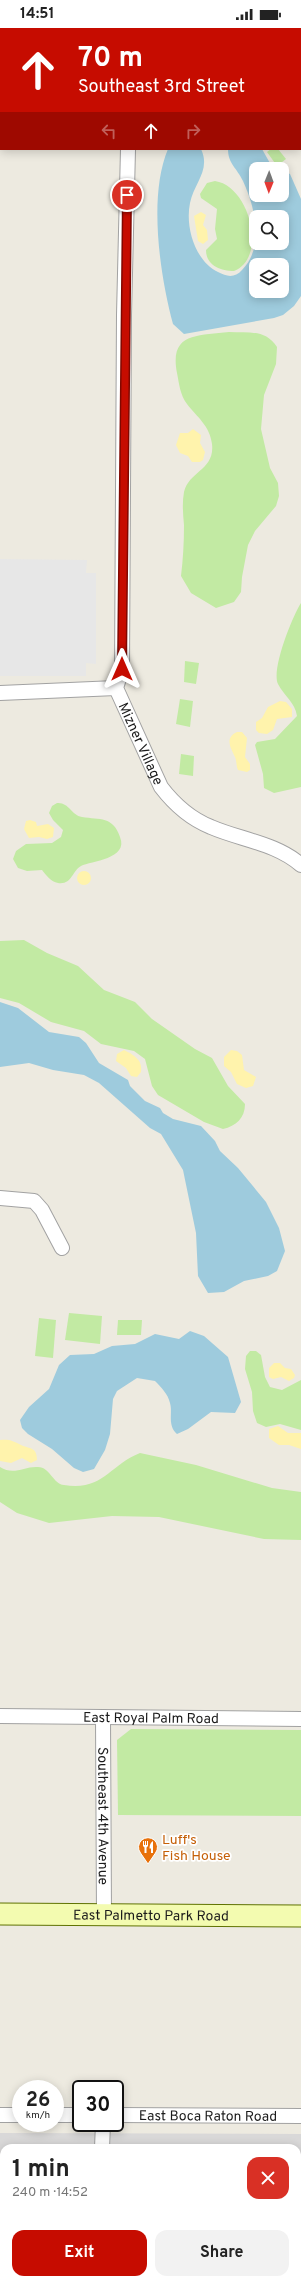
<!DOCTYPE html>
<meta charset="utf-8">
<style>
body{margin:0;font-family:Overpass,sans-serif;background:#f2f2f2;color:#222;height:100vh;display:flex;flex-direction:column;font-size:15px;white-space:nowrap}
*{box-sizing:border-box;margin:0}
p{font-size:13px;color:#767676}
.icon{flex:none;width:22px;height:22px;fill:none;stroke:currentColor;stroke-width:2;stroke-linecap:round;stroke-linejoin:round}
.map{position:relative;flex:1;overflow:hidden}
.sheet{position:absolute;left:0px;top:2116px;width:301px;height:140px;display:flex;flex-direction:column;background:#fff;border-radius:12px 12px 0 0;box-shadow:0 2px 10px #0003}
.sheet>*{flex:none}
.hud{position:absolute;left:0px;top:0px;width:301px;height:122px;box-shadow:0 2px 10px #0003;background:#c60c00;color:#fff;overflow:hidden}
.needle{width:26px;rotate:181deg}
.buttons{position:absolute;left:249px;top:134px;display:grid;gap:8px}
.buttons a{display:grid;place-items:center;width:40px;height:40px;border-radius:8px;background:#fff;box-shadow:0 2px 10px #0003;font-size:20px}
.speed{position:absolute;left:12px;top:2052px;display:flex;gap:8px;font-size:20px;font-weight:700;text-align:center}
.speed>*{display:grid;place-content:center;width:52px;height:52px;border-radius:50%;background:#fff;box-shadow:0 2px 10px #0003;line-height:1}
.speed small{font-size:10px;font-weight:400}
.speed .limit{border:2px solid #111;border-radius:6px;background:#fff;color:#111}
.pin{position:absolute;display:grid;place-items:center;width:34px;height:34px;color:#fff;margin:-17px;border:2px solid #fff;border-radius:50%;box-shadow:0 1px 4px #0007}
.me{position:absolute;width:44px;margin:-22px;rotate:0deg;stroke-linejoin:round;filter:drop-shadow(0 0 3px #0008)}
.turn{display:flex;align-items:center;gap:14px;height:84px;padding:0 12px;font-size:18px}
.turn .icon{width:52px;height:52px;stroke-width:2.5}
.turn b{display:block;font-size:28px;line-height:34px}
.lanes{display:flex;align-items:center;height:38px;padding:0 12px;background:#0003;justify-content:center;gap:20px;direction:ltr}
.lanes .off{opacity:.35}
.round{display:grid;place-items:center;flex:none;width:42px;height:42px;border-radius:12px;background:#f2f2f2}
.overview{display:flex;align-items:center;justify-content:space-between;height:68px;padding:0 12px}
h1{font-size:24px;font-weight:700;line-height:30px}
.action{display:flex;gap:8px;margin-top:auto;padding:8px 12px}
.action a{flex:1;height:46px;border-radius:12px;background:#c60c00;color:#fff;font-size:16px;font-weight:700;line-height:46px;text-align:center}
.action a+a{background:#f2f2f2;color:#222}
.status{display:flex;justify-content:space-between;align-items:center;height:28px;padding:0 20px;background:#fff;direction:ltr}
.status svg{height:11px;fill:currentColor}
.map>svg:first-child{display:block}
</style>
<div class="status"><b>14:51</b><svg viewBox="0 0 49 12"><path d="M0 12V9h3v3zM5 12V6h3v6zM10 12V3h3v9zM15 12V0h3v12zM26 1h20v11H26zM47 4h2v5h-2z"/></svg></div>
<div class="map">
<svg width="301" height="2256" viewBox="0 0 301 2256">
<rect width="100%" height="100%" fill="#edeae0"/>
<path fill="#d9d8d8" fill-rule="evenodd" d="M0 2105 301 2106V2256H0ZM4 2120H297V2252H4Z"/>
<g fill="#c2eaa3">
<path d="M271 121H278L286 131 277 138 267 124Z"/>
<path d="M215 153C250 158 268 230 234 243 220 243 206 237 206 222L217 211 215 201 217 181 201 170 200 166 207 155Z"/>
<path d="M229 304C249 305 265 301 277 319L276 336 264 367 261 401 270 440 278 455 279 468 276 478 255 503 248 517 242 549 241 564 234 574 216 580 191 565 181 548C183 531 184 515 184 497 183 486 182 475 184 464 189 443 215 442 212 416 210 398 197 389 187 376 180 367 179 355 177 345 169 304 198 308 229 304Z"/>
<path d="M301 575V759L274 765 264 760 263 746 255 717 257 714 275 711 297 688C295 674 284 668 278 656 271 642 292 589 301 575Z"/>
<path d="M185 633 199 635 196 656 184 654Z"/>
<path d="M180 671 193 673 190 699 176 696Z"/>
<path d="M181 726 194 728 193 748 179 746Z"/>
<path d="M57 775C69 774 71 787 82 789 100 792 113 788 120 809 129 831 91 833 81 838 72 843 72 857 58 855 51 854 46 847 42 842L27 843 18 840 13 831 16 823 26 816 52 815 61 809 63 802 53 792 49 785 52 778Z"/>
<path d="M24 912 47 925 78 938 104 962 135 974 152 991 195 1021 212 1030 228 1058 245 1076C245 1090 236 1098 223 1101L204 1094 158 1067 152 1058 145 1031 134 1023 101 1016 84 1003 51 994 19 975 0 970V913Z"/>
<path d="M69 1285 102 1288 100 1316 65 1312Z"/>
<path d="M39 1290 56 1292 53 1330 35 1328Z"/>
<path d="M118 1292H142L141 1307H117Z"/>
<path d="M250 1323H256L261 1327 265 1349 270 1359 282 1362 301 1352V1402L280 1396 266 1399 257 1395 253 1383 252 1364 245 1341 246 1328Z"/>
<path d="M140 1425 196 1437 272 1460 301 1464V1512L264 1511 159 1489 112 1488 49 1495 17 1485 0 1474V1439C14 1448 24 1438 38 1439 50 1439 53 1456 64 1457 104 1463 109 1437 140 1425Z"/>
<path d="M131 1701 301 1702V1788L118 1787 117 1712Z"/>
</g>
<g fill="#fff3ac">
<path d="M201 184 206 187 203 197 207 202 208 212 203 216 198 213 194 188Z"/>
<path d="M193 401 201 407 200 415 205 424 203 432 200 434H192L188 428 180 425 176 417 180 405H188Z"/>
<path d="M280 673 286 674 292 681V689L277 691 273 702 267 706 259 705 256 702V694L262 690 268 679Z"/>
<path d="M237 704H242L247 710 245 729 250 736V742L247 744 238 742C236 738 237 734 235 729 231 720 224 710 237 704Z"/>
<path d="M30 792 36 794 37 798 48 796 54 800 53 809 47 811 39 809 29 810 24 801 26 793Z"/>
<circle cx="84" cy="850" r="7"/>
<path d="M124 1022C134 1027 143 1032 141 1044L137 1049 131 1048 126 1040 116 1033 117 1026Z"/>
<path d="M231 1022 237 1023 242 1027 244 1042 256 1049 253 1058 246 1060 237 1056 231 1044 224 1038V1029Z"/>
<path d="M274 1335H280L285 1340 291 1341 295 1347 294 1350 289 1353 281 1349 273 1351 269 1349V1340Z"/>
<path d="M278 1398 288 1405H301V1421L289 1417H279L269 1410V1401Z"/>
<path d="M0 1412C10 1411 13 1413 21 1417 30 1421 37 1419 37 1432L31 1435 22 1430 11 1435 0 1433Z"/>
</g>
<path fill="#e7e7e7" d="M0 531 87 532 86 545H96V636L86 635V648H0Z"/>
<g fill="#9ecbdd" fill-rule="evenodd">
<path d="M168 121H201C211 142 194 155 190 175 185 199 195 233 218 244 227 249 235 250 242 242 265 219 255 179 243 153 237 140 228 136 228 121H262L271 137 280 141H256V167H282V142L290 146 301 171V268L294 278 283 287 274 290 184 306 173 296C160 248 148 168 168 121ZM256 189H282V215H256ZM256 237H282V263H256Z"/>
<path d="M0 974 18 980 49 1004 79 1009 86 1015 99 1035 128 1052 130 1058 145 1073 160 1080 163 1085 173 1091 201 1098 215 1113 220 1123 238 1140 266 1174 279 1200 285 1223 277 1243 268 1248 244 1253 224 1264 208 1265 198 1248 196 1205 183 1142 161 1106 150 1100 99 1055 84 1047 53 1042 29 1035 0 1039Z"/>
<path d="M190 1303 204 1308 228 1329 241 1374 235 1385 211 1384 188 1401 177 1406C167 1397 173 1385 170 1375 168 1366 161 1359 155 1353L137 1350 117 1363 113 1371 110 1406 105 1422 94 1441 83 1444 74 1440 52 1421 28 1406 22 1400 20 1392 29 1379 49 1361 59 1337 70 1327 94 1326 112 1318 135 1316 155 1306 179 1311Z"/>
</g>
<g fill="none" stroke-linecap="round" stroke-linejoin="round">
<defs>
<g id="street">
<path d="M132 1V0"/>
<path id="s1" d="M128 121 124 287 122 641 116 660 161 759C174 776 191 791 211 799 241 812 276 815 301 837"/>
<path d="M0 665 116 660"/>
<path d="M0 1170 34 1173 42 1182 62 1220"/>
<path id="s2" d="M0 1688 301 1691"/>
<path id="s3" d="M103 1689 104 1887"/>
<path d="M0 2087H21"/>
<path d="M55 2087H81"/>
<path id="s4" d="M115 2087 301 2088"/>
<path d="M102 2120 103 2095"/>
<path d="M103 2252V2256"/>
</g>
<g id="secondary">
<path id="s5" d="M0 1886 301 1888"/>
</g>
</defs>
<use href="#street" stroke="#a2a2a2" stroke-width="16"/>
<use href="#secondary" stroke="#5f7202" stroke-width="23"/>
<use href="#street" stroke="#fff" stroke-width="14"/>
<use href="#secondary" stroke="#f3fbb0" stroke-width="21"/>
</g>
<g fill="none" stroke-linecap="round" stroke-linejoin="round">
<defs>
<path id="route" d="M122 641 127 167"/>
</defs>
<use href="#route" stroke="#810800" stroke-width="10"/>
<use href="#route" stroke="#c60c00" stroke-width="7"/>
</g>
<defs>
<symbol id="restaurant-pin" viewBox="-11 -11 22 30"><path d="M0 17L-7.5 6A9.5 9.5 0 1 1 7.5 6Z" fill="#e8710a" stroke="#fff"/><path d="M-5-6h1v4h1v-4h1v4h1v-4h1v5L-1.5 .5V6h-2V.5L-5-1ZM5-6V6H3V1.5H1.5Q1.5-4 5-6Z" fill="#fff"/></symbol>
</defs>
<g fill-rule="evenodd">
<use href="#restaurant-pin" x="137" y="1808" width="22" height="30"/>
</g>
<g text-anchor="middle" stroke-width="3.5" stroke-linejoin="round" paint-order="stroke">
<g font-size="14" fill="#1b1b1b" stroke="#fff">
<text dy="5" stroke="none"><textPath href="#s1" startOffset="601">Mizner Village</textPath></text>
<text dy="5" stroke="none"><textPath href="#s2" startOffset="151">East Royal Palm Road</textPath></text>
<text dy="5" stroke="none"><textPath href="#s3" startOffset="99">Southeast 4th Avenue</textPath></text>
<text dy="5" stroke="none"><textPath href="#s5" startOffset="151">East Palmetto Park Road</textPath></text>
<text dy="5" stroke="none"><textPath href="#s4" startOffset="93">East Boca Raton Road</textPath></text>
</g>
<g font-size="14" fill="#c56008" stroke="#fff" text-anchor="start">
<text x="162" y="1816">Luff's<tspan x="162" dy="16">Fish House</tspan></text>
</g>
</g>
</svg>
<div class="buttons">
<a><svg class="needle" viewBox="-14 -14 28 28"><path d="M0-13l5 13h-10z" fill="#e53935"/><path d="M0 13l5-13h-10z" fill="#767676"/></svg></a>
<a><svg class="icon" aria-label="search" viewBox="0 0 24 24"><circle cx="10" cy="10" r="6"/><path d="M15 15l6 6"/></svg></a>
<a><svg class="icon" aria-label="layers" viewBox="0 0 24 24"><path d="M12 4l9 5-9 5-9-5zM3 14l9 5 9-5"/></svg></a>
</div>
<div class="speed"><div>26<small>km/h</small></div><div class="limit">30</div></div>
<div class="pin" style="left:127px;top:167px;background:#d93025"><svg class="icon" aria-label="arrive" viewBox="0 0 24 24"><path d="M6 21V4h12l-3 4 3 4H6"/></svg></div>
<svg class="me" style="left:122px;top:641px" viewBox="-20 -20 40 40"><path d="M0-17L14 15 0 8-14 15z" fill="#c60c00" stroke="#fff" stroke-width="4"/></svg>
<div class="hud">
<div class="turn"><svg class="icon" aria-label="ahead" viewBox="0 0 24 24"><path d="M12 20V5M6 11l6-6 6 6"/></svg><div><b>70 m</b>Southeast 3rd Street</div></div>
<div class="lanes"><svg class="icon off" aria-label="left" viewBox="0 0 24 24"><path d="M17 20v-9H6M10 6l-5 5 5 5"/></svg><svg class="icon" aria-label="ahead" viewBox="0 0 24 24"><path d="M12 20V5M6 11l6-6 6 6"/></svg><svg class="icon off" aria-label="right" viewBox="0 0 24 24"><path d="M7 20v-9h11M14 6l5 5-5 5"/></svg></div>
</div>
<section class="sheet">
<div class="overview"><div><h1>1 min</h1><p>240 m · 14:52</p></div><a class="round" style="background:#d93025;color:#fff"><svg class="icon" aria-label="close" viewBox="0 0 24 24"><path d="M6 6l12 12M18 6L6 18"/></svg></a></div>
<div class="action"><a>Exit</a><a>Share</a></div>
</section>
</div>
